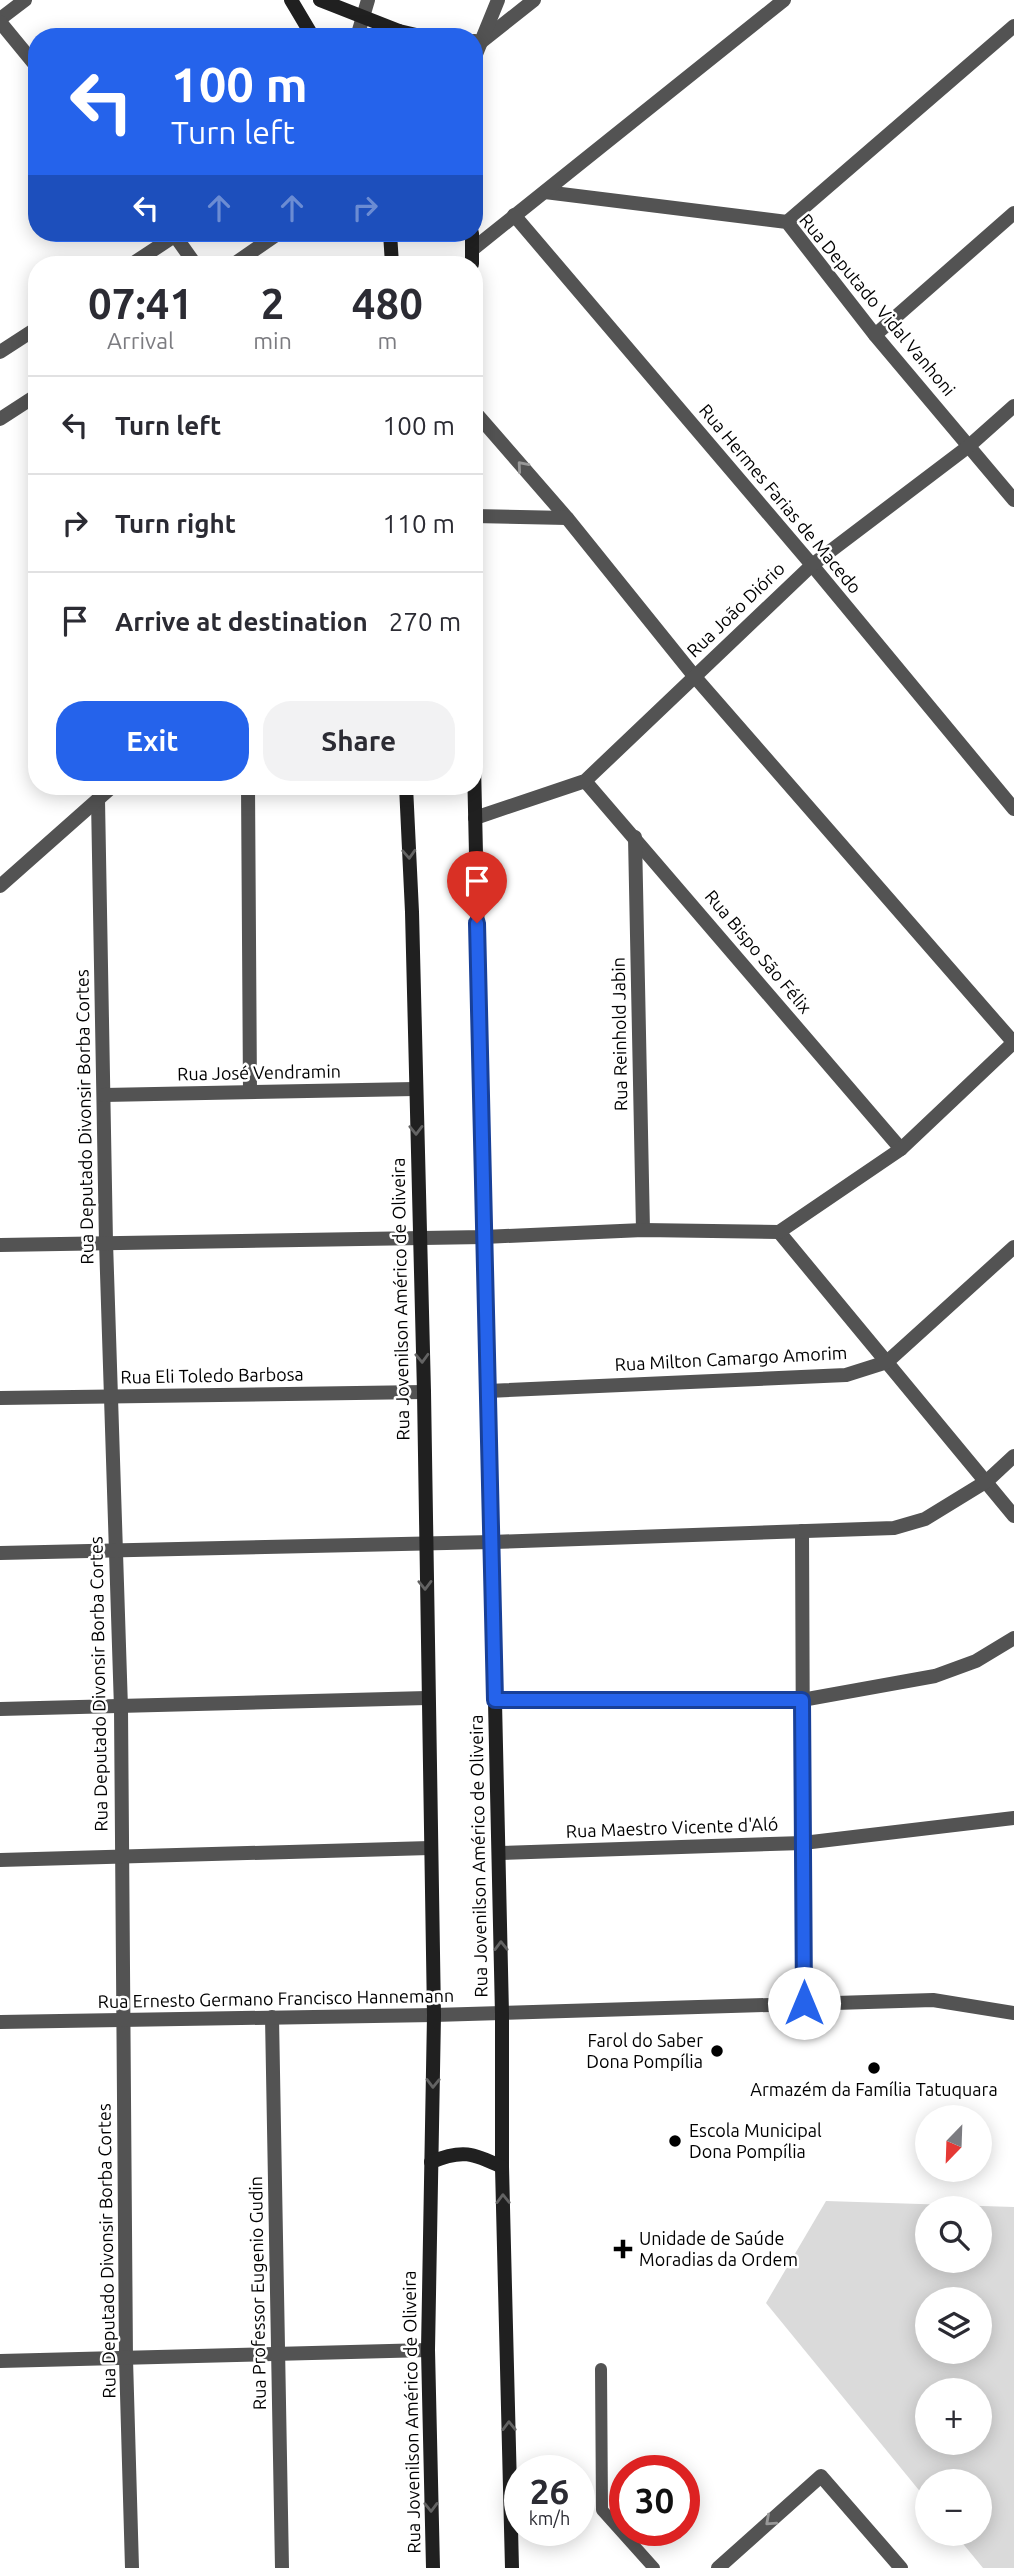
<!DOCTYPE html>
<meta charset="utf-8">
<style>
body{margin:0;font-family:Ubuntu,sans-serif;background:#f2f2f3;color:#2b2b33;height:100vh;display:flex;flex-direction:column;font-size:26px;white-space:nowrap}
*{box-sizing:border-box;margin:0}
p{font-size:23px;color:#7c7c81}
.icon{flex:none;width:38px;height:38px;fill:none;stroke:currentColor;stroke-width:2;stroke-linecap:round;stroke-linejoin:round}
.map{position:relative;flex:1;overflow:hidden}
.drawer{position:absolute;left:28px;top:256px;width:455px;height:539px;display:flex;flex-direction:column;background:#fff;border-radius:28px;box-shadow:0 4px 18px #0003}
.drawer>*{flex:none}
.top-card{position:absolute;left:28px;top:28px;width:455px;height:214px;border-radius:28px;box-shadow:0 4px 18px #0003;background:#2563eb;color:#fff;overflow:hidden}
.needle{width:46px;rotate:203deg}
.controls{position:absolute;left:915px;top:2105px;display:grid;gap:14px}
.controls a{display:grid;place-items:center;width:77px;height:77px;border-radius:50%;background:#fff;box-shadow:0 4px 18px #0003;font-size:35px}
.speed{position:absolute;left:504px;top:2455px;display:flex;gap:14px;font-size:35px;font-weight:700;text-align:center}
.speed>*{display:grid;place-content:center;width:91px;height:91px;border-radius:50%;background:#fff;box-shadow:0 4px 18px #0003;line-height:1}
.speed small{font-size:18px;font-weight:400}
.speed .limit{border:10px solid #d22;background:#fff;color:#111}
.pin{position:absolute;display:grid;place-items:center;width:60px;height:60px;color:#fff;margin:-72px -30px;border-radius:50% 50% 50% 0;rotate:-45deg;box-shadow:0 0 7px #0007}
.pin .icon{rotate:45deg}
.me{position:absolute;width:77px;margin:-38px;rotate:0deg;stroke-linejoin:round;filter:drop-shadow(0 0 5px #0008)}
.turn{display:flex;align-items:center;gap:24px;height:147px;padding:0 28px;font-size:32px}
.turn .icon{width:91px;height:91px;stroke-width:2.5}
.turn b{display:block;font-size:49px;line-height:60px}
.lanes{display:flex;align-items:center;height:66px;padding:0 28px;background:#0003;justify-content:center;gap:35px;direction:ltr}
.lanes .off{opacity:.35}
.eta{display:flex;justify-content:space-evenly;align-items:center;height:119px;text-align:center}
.eta b{font-size:42px;font-weight:700;line-height:49px}
.cta{display:flex;gap:14px;margin-top:auto;padding:14px 28px}
.cta a{flex:1;height:80px;border-radius:28px;background:#2563eb;color:#fff;font-size:28px;font-weight:700;line-height:80px;text-align:center}
.cta a+a{background:#f2f2f3;color:#2b2b33}
ul{padding:0;list-style:none}
li{display:flex;align-items:center;gap:21px;height:98px;padding:0 28px;border-top:2px solid #e1e1e2}
li div{flex:1}
li b{display:block;font-size:26px}
li em{font-style:normal}
.map>svg:first-child{display:block}
</style>
<div class="map">
<svg width="1014" height="2568" viewBox="0 0 1014 2568">
<rect width="100%" height="100%" fill="#fff"/>
<path fill="#dadada" fill-rule="evenodd" d="M826 2201 1014 2207V2568H983L955 2534H980V2482H928L927 2500 766 2303ZM980 2208V2261H928V2208ZM928 2300H980V2352H928ZM928 2390H980V2443H928Z"/>
<g fill="none" stroke-linecap="round" stroke-linejoin="round">
<path stroke="#535353" stroke-width="12" d="M601 2369 602 2510 654 2568"/>
<g stroke="#535353" stroke-width="14">
<path d="M0 19 25 0"/>
<path d="M0 22 37 67"/>
<path d="M357 37 368 0"/>
<path d="M474 41 481 42 534 0"/>
<path d="M474 59 498 0"/>
<path d="M545 192 787 222 875 335 1014 500"/>
<path d="M514 215 812 565 1014 809"/>
<path d="M787 222 1014 26"/>
<path d="M173 233 195 264"/>
<path d="M875 335 1014 213"/>
<path d="M474 411 567 518 695 677 1014 1043"/>
<path d="M474 516 567 518"/>
<path d="M585 781 901 1149"/>
<path d="M248 786 250 1092"/>
<path d="M98 800 106 1242 121 1708 126 2359 132 2568"/>
<path d="M475 818 585 781 812 565 969 446 1014 406"/>
<path d="M635 837 643 1230"/>
<path d="M0 886 113 786"/>
<path d="M104 1095 415 1089"/>
<path d="M779 1232 1014 1516"/>
<path d="M0 1245 484 1237 643 1230 779 1232 901 1149 1014 1042"/>
<path d="M488 1391 846 1375 887 1362 1014 1247"/>
<path d="M0 1398 424 1392"/>
<path d="M802 1531 804 2003"/>
<path d="M0 1553 492 1542 894 1528 925 1519 987 1481 1014 1456"/>
<path d="M495 1700H802L935 1676 976 1661 1014 1638"/>
<path d="M0 1709 427 1698"/>
<path d="M499 1853 803 1843 1014 1818"/>
<path d="M0 1860 430 1848"/>
<path d="M272 2017 282 2568"/>
<path d="M0 2022 434 2015"/>
<path d="M0 2361 428 2350"/>
<path d="M718 2568 821 2476 901 2568"/>
</g>
<g stroke="#535353" stroke-width="14">
<path d="M473 249 784 0"/>
<path d="M132 264 179 233"/>
<path d="M234 264 279 233"/>
<path d="M0 352 37 328"/>
<path d="M0 419 37 395"/>
<path d="M434 2015 933 2000 1014 2013"/>
</g>
<g stroke="#202020" stroke-width="14">
<path d="M291 0 313 37"/>
<path d="M320 0 399 31"/>
<path d="M378 37 399 31 425 37"/>
<path d="M390 233 392 264"/>
<path d="M472 233V264"/>
<path d="M474 765 502 2014V2167L512 2568"/>
<path d="M406 786 412 912 424 1392 434 2015 428 2350 433 2568"/>
<path d="M431 2162C462 2149 473 2153 502 2167"/>
</g>
</g>
<defs><path id="oneway-chevron" d="M-2-3.5L2.5 0L-2 3.5" fill="none" stroke-width="1.6" stroke-linecap="round" stroke-linejoin="round" transform="scale(1.75)"/></defs>
<g stroke="#989898">
<use href="#oneway-chevron" transform="translate(522 466) rotate(-131)"/>
<use href="#oneway-chevron" transform="translate(770 2521) rotate(138)"/>
</g>
<g stroke="#636363">
<use href="#oneway-chevron" transform="translate(409 854) rotate(87)"/>
<use href="#oneway-chevron" transform="translate(416 1130) rotate(89)"/>
<use href="#oneway-chevron" transform="translate(422 1358) rotate(88)"/>
<use href="#oneway-chevron" transform="translate(425 1585) rotate(89)"/>
<use href="#oneway-chevron" transform="translate(501 1946) rotate(-91)"/>
<use href="#oneway-chevron" transform="translate(433 2083) rotate(91)"/>
<use href="#oneway-chevron" transform="translate(503 2199) rotate(-91)"/>
<use href="#oneway-chevron" transform="translate(509 2426) rotate(-91)"/>
<use href="#oneway-chevron" transform="translate(431 2507) rotate(89)"/>
</g>
<g fill="none" stroke-linecap="round" stroke-linejoin="round">
<defs>
<path id="route" d="M477 923 495 1700H802L804 2003"/>
</defs>
<use href="#route" stroke="#184099" stroke-width="18"/>
<use href="#route" stroke="#2563eb" stroke-width="12"/>
</g>
<g fill="#000" stroke="#fff" stroke-width="2.5">
<circle cx="717" cy="2051" r="7"/>
<circle cx="874" cy="2068" r="7"/>
<circle cx="675" cy="2141" r="7"/>
<path d="M619.5 2238.5h7v7h7v7h-7v7h-7v-7h-7v-7h7z"/>
</g>
<g text-anchor="middle" stroke-width="5" stroke-linejoin="round" paint-order="stroke">
<g font-size="18" fill="#000" stroke="#fff">
<text transform="translate(877 305) rotate(50)" y="6">Rua Deputado Vidal Vanhoni</text>
<text transform="translate(780 499) rotate(50)" y="6">Rua Hermes Farias de Macedo</text>
<text transform="translate(736 610) rotate(-44)" y="6">Rua João Diório</text>
<text transform="translate(758 952) rotate(50)" y="6">Rua Bispo São Félix</text>
<text transform="translate(620 1034) rotate(-91)" y="6">Rua Reinhold Jabin</text>
<text transform="translate(259 1073) rotate(-1)" y="6">Rua José Vendramin</text>
<text transform="translate(85 1117) rotate(-91)" y="6">Rua Deputado Divonsir Borba Cortes</text>
<text transform="translate(401 1299) rotate(-91)" y="6">Rua Jovenilson Américo de Oliveira</text>
<text transform="translate(731 1359) rotate(-3)" y="6">Rua Milton Camargo Amorim</text>
<text transform="translate(212 1376) rotate(-1)" y="6">Rua Eli Toledo Barbosa</text>
<text transform="translate(99 1684) rotate(-91)" y="6">Rua Deputado Divonsir Borba Cortes</text>
<text transform="translate(672 1828) rotate(-2)" y="6">Rua Maestro Vicente d'Aló</text>
<text transform="translate(479 1856) rotate(-91)" y="6">Rua Jovenilson Américo de Oliveira</text>
<text transform="translate(276 1999) rotate(-1)" y="6">Rua Ernesto Germano Francisco Hannemann</text>
<text transform="translate(107 2251) rotate(-91)" y="6">Rua Deputado Divonsir Borba Cortes</text>
<text transform="translate(258 2293) rotate(-91)" y="6">Rua Professor Eugenio Gudin</text>
<text transform="translate(412 2412) rotate(-91)" y="6">Rua Jovenilson Américo de Oliveira</text>
</g>
<g font-size="18" fill="#000" stroke="#fff" text-anchor="start">
<text x="703" y="2047" text-anchor="end">Farol do Saber<tspan x="703" dy="21">Dona Pompília</tspan></text>
<text x="874" y="2096" text-anchor="middle">Armazém da Família Tatuquara</text>
<text x="689" y="2137">Escola Municipal<tspan x="689" dy="21">Dona Pompília</tspan></text>
<text x="639" y="2245">Unidade de Saúde<tspan x="639" dy="21">Moradias da Ordem</tspan></text>
</g>
</g>
</svg>
<div class="controls">
<a><svg class="needle" viewBox="-14 -14 28 28"><path d="M0-13l5 13h-10z" fill="#e53935"/><path d="M0 13l5-13h-10z" fill="#7c7c81"/></svg></a>
<a><svg class="icon" aria-label="search" viewBox="0 0 24 24"><circle cx="10" cy="10" r="6"/><path d="M15 15l6 6"/></svg></a>
<a><svg class="icon" aria-label="layers" viewBox="0 0 24 24"><path d="M12 4l9 5-9 5-9-5zM3 14l9 5 9-5"/></svg></a>
<a>+</a>
<a>−</a>
</div>
<div class="speed"><div>26<small>km/h</small></div><div class="limit">30</div></div>
<div class="pin" style="left:477px;top:923px;background:#d93025"><svg class="icon" aria-label="arrive" viewBox="0 0 24 24"><path d="M6 21V4h12l-3 4 3 4H6"/></svg></div>
<svg class="me" style="left:804px;top:2003px" viewBox="-20 -20 40 40"><circle r="19" fill="#fff"/><path d="M0-13L10 11 0 6-10 11z" fill="#2563eb"/></svg>
<div class="top-card">
<div class="turn"><svg class="icon" aria-label="left" viewBox="0 0 24 24"><path d="M17 20v-9H6M10 6l-5 5 5 5"/></svg><div><b>100 m</b>Turn left</div></div>
<div class="lanes"><svg class="icon" aria-label="left" viewBox="0 0 24 24"><path d="M17 20v-9H6M10 6l-5 5 5 5"/></svg><svg class="icon off" aria-label="ahead" viewBox="0 0 24 24"><path d="M12 20V5M6 11l6-6 6 6"/></svg><svg class="icon off" aria-label="ahead" viewBox="0 0 24 24"><path d="M12 20V5M6 11l6-6 6 6"/></svg><svg class="icon off" aria-label="right" viewBox="0 0 24 24"><path d="M7 20v-9h11M14 6l5 5-5 5"/></svg></div>
</div>
<section class="drawer">
<div class="eta">
<div><b>07:41</b><p>Arrival</p></div>
<div><b>2</b><p>min</p></div>
<div><b>480</b><p>m</p></div>
</div>
<ul>
<li><svg class="icon" aria-label="left" viewBox="0 0 24 24"><path d="M17 20v-9H6M10 6l-5 5 5 5"/></svg><div><b>Turn left</b></div><em>100 m</em></li>
<li><svg class="icon" aria-label="right" viewBox="0 0 24 24"><path d="M7 20v-9h11M14 6l5 5-5 5"/></svg><div><b>Turn right</b></div><em>110 m</em></li>
<li><svg class="icon" aria-label="arrive" viewBox="0 0 24 24"><path d="M6 21V4h12l-3 4 3 4H6"/></svg><div><b>Arrive at destination</b></div><em>270 m</em></li>
</ul>
<div class="cta"><a>Exit</a><a>Share</a></div>
</section>
</div>
